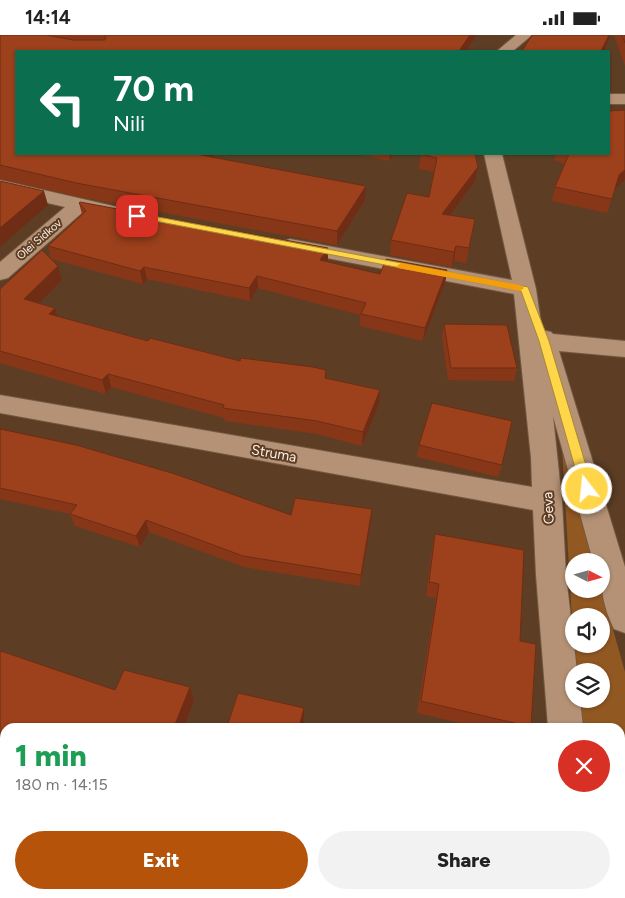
<!DOCTYPE html>
<meta charset="utf-8">
<style>
body{margin:0;font-family:Figtree,sans-serif;background:#f2f2f2;color:#222;height:100vh;display:flex;flex-direction:column;font-size:19px;white-space:nowrap}
*{box-sizing:border-box;margin:0}
p{font-size:16px;color:#767676}
.icon{flex:none;width:28px;height:28px;fill:none;stroke:currentColor;stroke-width:2;stroke-linecap:round;stroke-linejoin:round}
.map{position:relative;flex:1;overflow:hidden}
.sheet{position:absolute;left:0px;top:688px;width:625px;height:176px;display:flex;flex-direction:column;background:#fff;border-radius:15px 15px 0 0;box-shadow:0 1px 4px #0004}
.sheet>*{flex:none}
.hud{position:absolute;left:15px;top:15px;width:595px;height:105px;border-radius:0px;box-shadow:0 1px 4px #0004;background:#0b6e4f;color:#fff;overflow:hidden}
.needle{width:32px;rotate:96deg}
.controls{position:absolute;left:565px;top:518px;display:grid;gap:10px}
.controls a{display:grid;place-items:center;width:45px;height:45px;border-radius:50%;background:#fff;box-shadow:0 1px 4px #0004;font-size:25px}
.pin{position:absolute;display:grid;place-items:center;width:42px;height:42px;color:#fff;margin:-21px;border-radius:10px;box-shadow:0 2px 8px #0006}
.me{position:absolute;width:55px;margin:-28px;rotate:344deg;stroke-linejoin:round;filter:drop-shadow(0 0 4px #0008)}
.turn{display:flex;align-items:center;gap:18px;height:105px;padding:0 15px;font-size:22px}
.turn .icon{width:65px;height:65px;stroke-width:2.5}
.turn b{display:block;font-size:35px;line-height:42px}
.round{display:grid;place-items:center;flex:none;width:52px;height:52px;border-radius:26px;background:#f2f2f2}
.head{display:flex;align-items:center;justify-content:space-between;height:85px;padding:0 15px}
h1{font-size:30px;font-weight:800;line-height:38px;color:#1e9e55}
.primary-button{display:flex;gap:10px;margin-top:auto;padding:10px 15px}
.primary-button a{flex:1;height:58px;border-radius:30px;background:#b45309;color:#fff;font-size:20px;font-weight:800;line-height:58px;text-align:center}
.primary-button a+a{background:#f2f2f2;color:#222}
.status{display:flex;justify-content:space-between;align-items:center;height:35px;padding:0 25px;background:#fff;direction:ltr}
.status svg{height:14px;fill:currentColor}
.map>svg:first-child{display:block}
</style>
<div class="status"><b>14:14</b><svg viewBox="0 0 49 12"><path d="M0 12V9h3v3zM5 12V6h3v6zM10 12V3h3v9zM15 12V0h3v12zM26 1h20v11H26zM47 4h2v5h-2z"/></svg></div>
<div class="map">
<svg width="625" height="863" viewBox="0 0 625 863">
<rect width="100%" height="100%" fill="#5d3e24"/>
<path fill="#925822" fill-rule="evenodd" d="M562 411 594 526H574V554H601V552L625 637V741L620 740V692H583L579 664H601V636H575ZM574 581H601V609H574Z"/>
<g fill="none" stroke-linecap="round" stroke-linejoin="round">
<defs>
<g id="minor">
<path d="M516 0H532L513 16H497Z"/>
<rect x="609" y="59" width="16" height="10"/>
<path d="M484 119H502L536 254 542 295 551 297 553 299 625 306V322L559 316 625 532V598L614 594C602 569 601 553 601 526H593L553 381 562 466 566 540 577 636H574V664H580L583 692H548L536 540 533 475 0 378V360L532 452 531 423 514 259 290 216 283 214 280 210 283 206 290 204 512 245Z"/>
<path d="M0 145 122 173 125 177 122 181 115 183 84 176 8 243 0 245V227L65 172 0 157Z"/>
<path d="M0 765 5 767V805L0 803Z"/>
<rect x="620" y="775" width="5" height="38"/>
<path d="M0 807 5 808V848L0 847Z"/>
<path d="M77 859H127L129 863H78Z"/>
<path d="M234 859H288L290 863H235Z"/>
<path d="M540 859H580L579 863H539Z"/>
</g>
</defs>
<use href="#minor" stroke="#725943" stroke-width="2"/>
<use href="#minor" fill="#b59276" fill-rule="evenodd"/>
</g>
<g fill="#873718">
<path d="M0 0H477L466 16H16V119H217L214 122 365 165 337 210 79 162 0 144Z"/>
<path d="M614 0H625V31Z"/>
<path d="M625 75V145L615 154 607 178 552 166 555 152 565 129 554 125 556 119H609Z"/>
<path d="M358 119H394L389 126Z"/>
<path d="M421 119 478 132 475 146 450 180 475 184 466 228 454 226 452 232 390 220 391 205 429 162 434 137 419 134Z"/>
<path d="M79 168 328 225 327 226 380 239 447 235 445 248 423 306 360 291V280L258 253 250 266 147 244 143 249 51 224 48 211 82 179Z"/>
<path d="M58 231 62 245 38 268 58 281 148 306 240 326 326 343 379 369 362 411 317 399 225 386 224 383 111 352 106 359 0 328V254Z"/>
<path d="M444 289 517 333 514 346 448 345 442 302Z"/>
<path d="M0 394 291 480 371 486 360 551 244 532 149 497 140 512 75 491 70 479 0 464Z"/>
<path d="M419 410 502 430 498 442 417 422Z"/>
<path d="M435 499 520 606 530 692H478L417 678 436 563 426 561 432 514Z"/>
<path d="M0 618 115 655 190 652 194 666 184 692H5V725L0 724Z"/>
</g>
<g fill="#6e2d14">
<path d="M470 0H477L466 16H459Z"/>
<path d="M609 0H611L604 16H601Z"/>
<path d="M202 119H216L203 134 201 120Z"/>
<path d="M390 119H394L389 126Z"/>
<path d="M478 132 475 146 440 194 442 179Z"/>
<path d="M625 135V145L615 154 619 140Z"/>
<path d="M366 151 365 165 337 210V196Z"/>
<path d="M44 156 48 170 0 212V193Z"/>
<path d="M456 211 454 226 452 232 454 217Z"/>
<path d="M328 213V225L320 237V225Z"/>
<path d="M58 231 62 245 29 278 24 264Z"/>
<path d="M144 232 147 244 143 249 140 236Z"/>
<path d="M447 235 445 248 423 306 425 293Z"/>
<path d="M257 241 258 253 250 266 249 253Z"/>
<path d="M55 273 60 287 49 279Z"/>
<path d="M108 339 111 352 106 359 102 345Z"/>
<path d="M380 355 379 369 362 411 363 397Z"/>
<path d="M372 474 371 486 360 551 361 540Z"/>
<path d="M146 485 149 497 140 512 136 501Z"/>
<path d="M190 652 194 666 184 692H174Z"/>
<path d="M304 673V686L302 692H299Z"/>
</g>
<g fill="#9d401c" stroke="#6e2d14">
<path d="M0 0H46L73 5H105L106 3 104 0H470L459 16H16V119H202L201 120 366 151 337 196 76 148 0 130Z"/>
<path d="M532 0H609L601 16H522Z"/>
<path d="M622 0H625V8Z"/>
<path d="M625 75V135L619 140 612 164 555 152 569 119H609V76Z"/>
<path d="M420 119H475L478 132 442 179 475 184 469 213 456 211 454 217 391 205 407 158 429 162 437 123Z"/>
<path d="M0 146 44 156 0 193Z"/>
<path d="M80 167 328 213 320 225 380 239 386 224 447 235 425 293 361 279 366 268 257 241 249 253 144 232 140 236 48 211 86 176 79 168Z"/>
<path d="M42 215 58 231 24 264 55 273 49 279 148 306 150 303 240 326 241 323 313 332 326 335 325 343 380 355 363 397 317 386 223 373 224 370 108 339 102 345 0 316V254Z"/>
<path d="M444 289 507 290 517 333H451Z"/>
<path d="M432 368 512 386 502 430 419 410Z"/>
<path d="M0 394 76 410 175 439 291 480 295 463 372 474 361 540 243 521 146 485 136 501 70 479 77 470 0 453Z"/>
<path d="M435 499 524 515 520 606 536 609 531 692 421 666 439 549 429 547Z"/>
<path d="M1 616 115 655 124 635 190 652 174 692H5V717L0 715V618Z"/>
<path d="M238 658 304 673 299 692H227Z"/>
</g>
<path fill="#ffd54a" stroke="#a68a30" d="M137 178 528 252 549 306 593 454 591 458 587 459 581 454 539 306 521 256 134 182 133 181Z"/>
<path fill="#f59e0b" d="M401 228 520 250 524 253 520 256 398 233 397 231Z"/>
<g text-anchor="middle" stroke-width="4" stroke-linejoin="round" paint-order="stroke">
<g font-size="11" fill="#ffefe4" stroke="#5d3e24">
<text transform="translate(39 204) rotate(-41)" y="4">Olei Sidkov</text>
</g>
<g font-size="14" fill="#ffefe4" stroke="#5d3e24">
<text transform="translate(274 418) rotate(10)" y="5">Struma</text>
<text transform="translate(548 473) rotate(-93)" y="5">Geva</text>
</g>
</g>
</svg>
<div class="controls">
<a><svg class="needle" viewBox="-14 -14 28 28"><path d="M0-13l5 13h-10z" fill="#e53935"/><path d="M0 13l5-13h-10z" fill="#767676"/></svg></a>
<a><svg class="icon" aria-label="sound" viewBox="0 0 24 24"><path d="M4 9h4l5-4v14l-5-4H4zM17 9q2 3 0 6"/></svg></a>
<a><svg class="icon" aria-label="layers" viewBox="0 0 24 24"><path d="M12 4l9 5-9 5-9-5zM3 14l9 5 9-5"/></svg></a>
</div>
<div class="pin" style="left:137px;top:181px;background:#d93025"><svg class="icon" aria-label="arrive" viewBox="0 0 24 24"><path d="M6 21V4h12l-3 4 3 4H6"/></svg></div>
<svg class="me" style="left:587px;top:454px" viewBox="-20 -20 40 40"><circle r="17" fill="#ffd54a" stroke="#fff" stroke-width="3"/><path d="M0-11L8 9 0 5-8 9z" fill="#fff"/></svg>
<div class="hud">
<div class="turn"><svg class="icon" aria-label="left" viewBox="0 0 24 24"><path d="M17 20v-9H6M10 6l-5 5 5 5"/></svg><div><b>70 m</b>Nili</div></div>
</div>
<section class="sheet">
<div class="head"><div><h1>1 min</h1><p>180 m · 14:15</p></div><a class="round" style="background:#d93025;color:#fff"><svg class="icon" aria-label="close" viewBox="0 0 24 24"><path d="M6 6l12 12M18 6L6 18"/></svg></a></div>
<div class="primary-button"><a>Exit</a><a>Share</a></div>
</section>
</div>
